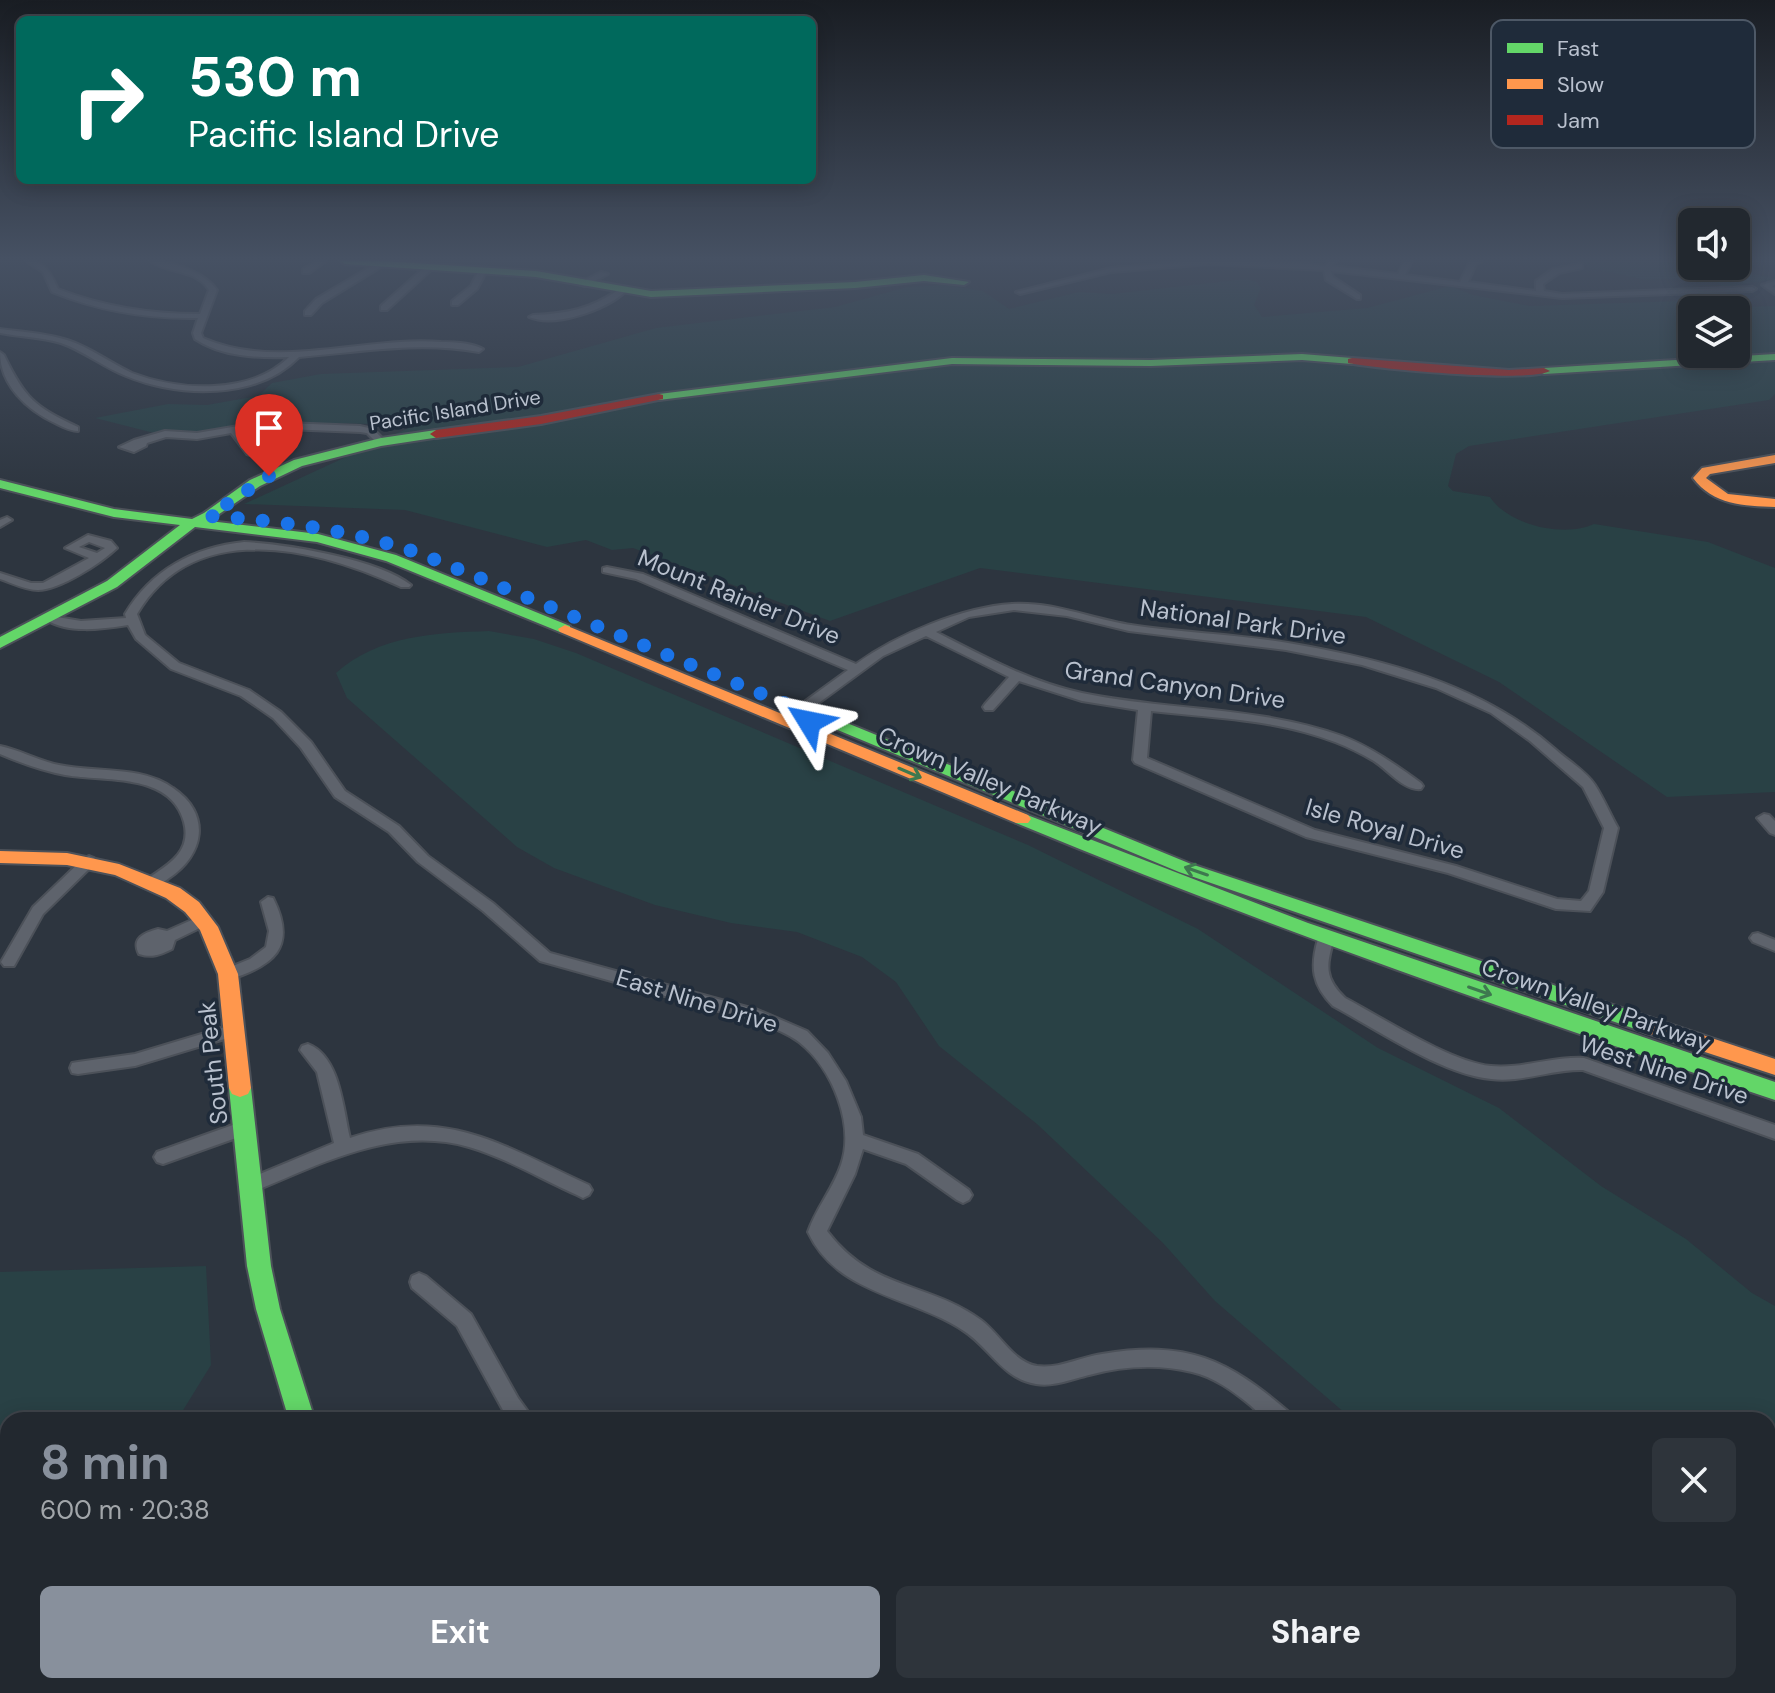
<!DOCTYPE html>
<meta charset="utf-8">
<style>
body{margin:0;font-family:"DM Sans",sans-serif;background:#2e343b;color:#f1f3f6;height:100vh;display:flex;flex-direction:column;font-size:30px;white-space:nowrap}
*{box-sizing:border-box;margin:0}
p{font-size:26px;color:#a2a6aa}
.icon{flex:none;width:44px;height:44px;fill:none;stroke:currentColor;stroke-width:2;stroke-linecap:round;stroke-linejoin:round}
.map{position:relative;flex:1;overflow:hidden}
.drawer{position:absolute;left:0px;top:1412px;width:1776px;height:282px;display:flex;flex-direction:column;background:#22282f;border-radius:24px 24px 0 0;box-shadow:0 4px 20px #0003,0 0 0 2px #3f444b}
.drawer>*{flex:none}
.banner{position:absolute;left:16px;top:16px;width:800px;height:168px;border-radius:12px;box-shadow:0 4px 20px #0003,0 0 0 2px #3f444b;background:#00695c;color:#fff;overflow:hidden}
.buttons{position:absolute;left:1678px;top:208px;display:grid;gap:16px}
.buttons a{display:grid;place-items:center;width:72px;height:72px;border-radius:12px;background:#22282f;box-shadow:0 4px 20px #0003,0 0 0 2px #3f444b;font-size:40px}
.pin{position:absolute;display:grid;place-items:center;width:68px;height:68px;color:#fff;margin:-82px -34px;border-radius:50% 50% 50% 0;rotate:-45deg;box-shadow:0 0 8px #0007}
.pin .icon{rotate:45deg}
.me{position:absolute;width:88px;margin:-44px;rotate:305deg;stroke-linejoin:round;filter:drop-shadow(0 0 6px #0008)}
.turn{display:flex;align-items:center;gap:28px;height:168px;padding:0 40px;font-size:36px}
.turn .icon{width:104px;height:104px;stroke-width:2.5}
.turn b{display:block;font-size:56px;line-height:68px}
.round{display:grid;place-items:center;flex:none;width:84px;height:84px;border-radius:12px;background:#2e343b}
.head{display:flex;align-items:center;justify-content:space-between;height:136px;padding:0 40px}
h1{font-size:48px;font-weight:700;line-height:60px;color:#88909c}
.button{display:flex;gap:16px;margin-top:auto;padding:16px 40px}
.button a{flex:1;height:92px;border-radius:12px;background:#88909c;color:#fff;font-size:32px;font-weight:700;line-height:92px;text-align:center}
.button a+a{background:#2e343b;color:#f1f3f6}
.map>svg:first-child{display:block}
</style>
<div class="map">
<svg width="1775" height="1693" viewBox="0 0 1775 1693">
<rect width="100%" height="100%" fill="#2d353f"/>
<g fill="#294145" fill-rule="evenodd">
<path d="M1582 261H1692V266H1731L1749 274 1775 278V279L1724 287 1705 277 1647 280 1590 268Z"/>
<path d="M1246 279 1257 282 1261 288 1254 305 1262 317 1367 308 1450 286 1473 295 1530 306 1712 300 1745 307 1775 306V394L1769 400 1469 446 1456 454 1448 486 1453 491 1490 497C1508 525 1564 538 1594 524L1708 542 1775 568V792L1667 797 1499 682 1366 617 980 568 830 621 633 548 612 550 586 540 547 547 405 510 244 504 415 425 330 423 162 435 95 418 168 404 207 405 258 396 272 383 321 374 518 367 656 328 835 307 907 287 945 285 983 291 1009 309 1079 292 1112 294ZM1692 310H1736V354H1692Z"/>
<path d="M489 631 534 639 576 653 1028 845 1198 929 1378 1048 1499 1108 1601 1186 1686 1239 1752 1293 1775 1306V1673L1768 1669V1420H1353L1215 1301 1163 1243 1037 1124 939 1046 896 982 862 957 797 932 731 923 655 905 554 868 517 847 347 698 336 673C379 635 434 633 489 631Z"/>
<path d="M206 1266 211 1365 177 1420H8V1686H315L311 1693H0V1272Z"/>
</g>
<g fill="none" stroke-linecap="round" stroke-linejoin="round">
<defs>
<g id="street">
<path d="M26 261C45 260 51 274 58 289 104 307 151 314 200 314L209 290C196 269 168 274 150 261 172 261 205 272 217 290L201 333 203 338C279 371 362 336 441 342 455 342 472 343 483 349L479 352C418 341 360 352 299 357 257 400 180 398 126 376 103 367 84 351 61 343 41 337 20 337 0 333V329C22 332 45 333 67 340 90 347 110 363 132 373 179 391 251 395 289 357 258 358 222 357 195 339L193 333 198 318C147 319 99 311 52 292L43 272Z"/>
<path d="M317 261H326L309 273H303V269Z"/>
<path d="M1197 261 1301 263 1325 266 1329 261H1337L1332 266 1398 274 1404 261H1412L1405 275 1460 282 1470 261H1482L1476 264 1468 282 1536 291V281L1553 269 1579 264H1582V268L1559 273 1543 284 1544 291 1562 294 1752 287 1756 289 1752 291 1562 298 1331 271 1333 277 1360 295V299H1357L1326 280 1324 270 1209 264 1111 272 1020 294 1016 292 1111 268Z"/>
<path d="M377 263 384 265 322 303 311 315H305V311L316 299Z"/>
<path d="M425 267 432 269 387 310H381V306Z"/>
<path d="M480 268 487 270 477 289 458 305H452V301L471 286Z"/>
<path d="M601 272 608 274 585 286 578 284Z"/>
<path d="M1775 281V285L1772 286 1775 288V294L1762 285Z"/>
<path d="M618 290 625 292C605 310 555 328 529 317L533 315C565 314 591 309 618 290Z"/>
<path d="M0 352 4 355C25 399 35 407 78 427V431C70 431 63 427 55 423 27 410 0 385 0 352Z"/>
<path d="M262 422 360 426 373 429 386 442 378 444 367 433 360 432 262 428 239 432 255 452 250 455 247 454 231 433 197 439 166 437 147 443 146 446 134 452 119 447 134 440 165 431 197 433Z"/>
<path d="M7 517 12 520 0 527V520Z"/>
<path d="M88 535 111 541 117 548C101 563 60 590 38 590 25 590 12 583 0 579V573L31 583H43L89 558 65 548ZM89 542 105 548 97 553 79 547Z"/>
<path d="M244 542C286 544 378 559 411 585L409 587H401C317 548 194 517 137 614L145 635 179 663 249 690 281 712 311 742 345 791 399 826 428 856 493 903 550 953 758 1010 807 1031 828 1053 846 1081 861 1117 863 1135 918 1154 969 1190 972 1195 969 1200 963 1203 957 1200 906 1164 863 1149 855 1174 827 1231C872 1291 927 1281 981 1320 1000 1334 1013 1362 1037 1366 1059 1369 1081 1357 1102 1354 1187 1340 1227 1359 1290 1413L1293 1420C1286 1420 1275 1422 1269 1420 1262 1418 1255 1409 1250 1405 1233 1391 1214 1377 1192 1372 1159 1364 1122 1366 1089 1375 1072 1379 1054 1387 1036 1384 1003 1379 989 1347 964 1331 912 1296 837 1295 808 1232 816 1208 833 1189 841 1165 855 1125 833 1069 799 1042 786 1032 770 1027 754 1021L540 961 483 911 418 862 389 832 335 797 301 748 273 718 241 696 171 669 136 639 128 625C103 629 67 634 45 619L51 616 81 621 126 618 125 614C151 570 194 547 244 542Z"/>
<path d="M607 567 643 574 856 664C896 635 962 607 1012 604 1052 601 1092 619 1131 625 1183 633 1236 634 1288 643 1382 659 1481 684 1555 749 1567 760 1586 771 1595 785 1604 799 1610 814 1618 828L1603 892 1590 911 1556 909 1448 873 1306 837 1135 763 1133 760 1138 710 1082 701 1019 681 993 710H985L983 707 985 704 1009 677 926 636 883 656 805 713H797L795 710 797 707 848 670 636 579 603 572V568ZM1014 610 1067 616 1129 631 1286 650 1362 665 1436 688 1491 713 1530 741 1583 787 1604 828 1589 891 1581 901 1557 899 1456 866 1315 830 1147 758 1151 711C1212 718 1277 719 1335 742 1348 747 1362 754 1374 761 1388 770 1404 791 1421 789L1423 786 1421 783C1396 765 1371 747 1342 736 1258 706 1168 711 1082 693 1030 682 983 656 936 632L969 617Z"/>
<path d="M0 746C20 750 39 761 59 765 96 773 141 765 173 788 212 814 204 855 169 878 161 884 156 888 147 887L145 883 147 879C168 865 192 852 184 822 171 772 104 782 65 775 43 771 21 763 0 754Z"/>
<path d="M1764 814 1769 815 1775 821V835L1770 833 1757 818Z"/>
<path d="M89 856 94 858 96 861 94 864 43 914 14 966H4L1 962 33 907 84 858Z"/>
<path d="M268 897 273 898C298 948 273 966 228 980L223 978 220 974 223 970 250 959 266 947 269 931 261 902Z"/>
<path d="M203 915 208 916 210 920 208 924 175 940 172 949C160 955 152 958 139 954 131 938 144 933 158 929L167 931Z"/>
<path d="M1758 933 1775 940V951L1753 942 1750 938 1753 934Z"/>
<path d="M1326 934 1331 935 1334 939C1326 965 1324 978 1345 998 1383 1018 1450 1062 1491 1066 1522 1069 1553 1056 1584 1058L1775 1125V1139L1583 1070C1552 1069 1521 1083 1491 1079 1441 1074 1378 1030 1333 1006 1312 985 1310 967 1318 939L1321 935Z"/>
<path d="M235 1024 241 1026 243 1030 241 1034 135 1066 78 1074 72 1073 70 1068 72 1063 78 1062 135 1054Z"/>
<path d="M308 1044C340 1056 343 1109 350 1138 446 1105 505 1147 589 1185L592 1190 589 1195 583 1198 577 1195C541 1179 506 1158 469 1147 394 1125 323 1163 255 1191L249 1194 243 1191 240 1186 243 1181 334 1143 317 1072 300 1050 302 1046Z"/>
<path d="M244 1121 250 1123 253 1128 250 1133 163 1164 157 1162 154 1157 157 1152Z"/>
<path d="M419 1273 426 1276 471 1314 518 1398 534 1420H511L504 1412 457 1326 412 1288 410 1282 412 1276Z"/>
<path d="M550 1686H577L574 1693H547Z"/>
<path d="M829 1686H854L857 1693H832Z"/>
<path d="M1410 1686H1435L1438 1693H1413Z"/>
</g>
<g id="fast">
<path d="M340 261H383L536 271 651 291 855 282 924 275 969 282 964 285 924 281 855 288 651 297 536 277 345 264Z"/>
<path d="M1302 354 1352 358 1358 361 1352 364 1302 360 1151 366 952 364 659 400 653 397 659 394 952 358 1151 360Z"/>
<path d="M1775 354V360L1544 374 1538 371 1544 368Z"/>
<path d="M436 430 440 431V437L381 446 302 466 260 486 209 521 318 534 396 555 570 626V632H560L386 561 317 542 195 527 117 587 0 648V637L107 581 180 525 114 517 0 488V480L114 509 192 519 204 513 250 480 294 460 381 438Z"/>
<path d="M786 698 1191 864 1658 1020 1661 1026 1658 1032 1651 1034 1644 1032 1179 872 780 706 778 703 780 700Z"/>
<path d="M1022 813 1308 923 1775 1082V1100C1519 1015 1265 926 1016 823L1013 819 1016 815Z"/>
<path d="M240 1079 248 1082 251 1088 271 1266 280 1309 315 1420H289L256 1309 247 1266 229 1088 232 1082Z"/>
<path d="M487 1686H521L524 1693H490Z"/>
</g>
<g id="slow">
<path d="M1775 455V463L1710 474 1706 478 1728 494 1775 499V507C1744 506 1713 505 1693 478L1702 468Z"/>
<path d="M565 625 1028 815 1031 819 1028 823H1016L560 632 558 629Z"/>
<path d="M0 851 67 853 119 864 180 888 199 902 218 927 238 974 251 1088 248 1094 240 1097 232 1094 229 1088 218 974 200 930 185 912 166 898 115 875 67 865 0 863Z"/>
<path d="M1651 1018 1775 1059V1075L1644 1032 1641 1026 1644 1020Z"/>
</g>
<g id="jam">
<path d="M1352 358 1509 370 1544 368 1550 371C1530 383 1378 369 1348 363V359Z"/>
<path d="M659 394 663 395V399L541 424 436 438 430 434 436 430 541 416Z"/>
</g>
</defs>
<use href="#street" stroke="#4c5159" stroke-width="4"/>
<use href="#fast" stroke="#4c5159" stroke-width="4"/>
<use href="#slow" stroke="#4c5159" stroke-width="4"/>
<use href="#jam" stroke="#4c5159" stroke-width="4"/>
<use href="#street" fill="#5e636c" fill-rule="evenodd"/>
<use href="#fast" fill="#63d668" fill-rule="evenodd"/>
<use href="#slow" fill="#ff974d" fill-rule="evenodd"/>
<use href="#jam" fill="#b3261e" fill-rule="evenodd"/>
</g>
<defs><path id="oneway-shaft" d="M-6 0H5M1.5-3L5.5 0L1.5 3" fill="none" stroke-width="1.6" stroke-linecap="round" stroke-linejoin="round" transform="scale(2)"/></defs>
<g stroke="#3e784f">
<use href="#oneway-shaft" transform="translate(910 773) rotate(23)"/>
<use href="#oneway-shaft" transform="translate(1196 871) rotate(-161)"/>
<use href="#oneway-shaft" transform="translate(1480 991) rotate(19)"/>
</g>
<linearGradient id="sky" x2="0" y2="1"><stop stop-color="#191d23"/><stop offset="0.52" stop-color="#465163"/><stop offset="1" stop-color="#465163" stop-opacity="0"/></linearGradient>
<rect width="1775" height="498" fill="url(#sky)"/>
<g fill="none" stroke-linecap="round" stroke-linejoin="round">
<path stroke="#1a73e8" stroke-width="14" stroke-dasharray="0 25.2" d="M269 476 209 516C282 521 351 530 421 554L801 710 809 722"/>
</g>
<g text-anchor="middle" stroke-width="7" stroke-linejoin="round" paint-order="stroke">
<g font-size="20" fill="#b9c1ce" stroke="#1f2b3a">
<text transform="translate(455 410) rotate(-9)" y="7">Pacific Island Drive</text>
</g>
<g font-size="24" fill="#b9c1ce" stroke="#1f2b3a">
<text transform="translate(739 597) rotate(22)" y="8">Mount Rainier Drive</text>
<text transform="translate(1243 622) rotate(8)" y="8">National Park Drive</text>
<text transform="translate(1175 685) rotate(8)" y="8">Grand Canyon Drive</text>
<text transform="translate(990 781) rotate(23)" y="8">Crown Valley Parkway</text>
<text transform="translate(1385 829) rotate(16)" y="8">Isle Royal Drive</text>
<text transform="translate(697 1001) rotate(17)" y="8">East Nine Drive</text>
<text transform="translate(1596 1005) rotate(19)" y="8">Crown Valley Parkway</text>
<text transform="translate(213 1063) rotate(-96)" y="8">South Peak</text>
<text transform="translate(1664 1070) rotate(18)" y="8">West Nine Drive</text>
</g>
</g>
<rect x="1491" y="20" width="264" height="128" rx="12" fill="#1f2b3a" stroke="#4d5866" stroke-width="2"/>
<rect x="1507" y="43" width="36" height="10" fill="#63d668"/>
<rect x="1507" y="79" width="36" height="10" fill="#ff974d"/>
<rect x="1507" y="115" width="36" height="10" fill="#b3261e"/>
<g font-size="22" fill="#b9c1ce">
<text x="1557" y="56">Fast</text>
<text x="1557" y="92">Slow</text>
<text x="1557" y="128">Jam</text>
</g>
</svg>
<div class="buttons">
<a><svg class="icon" aria-label="sound" viewBox="0 0 24 24"><path d="M4 9h4l5-4v14l-5-4H4zM17 9q2 3 0 6"/></svg></a>
<a><svg class="icon" aria-label="layers" viewBox="0 0 24 24"><path d="M12 4l9 5-9 5-9-5zM3 14l9 5 9-5"/></svg></a>
</div>
<div class="pin" style="left:269px;top:476px;background:#d93025"><svg class="icon" aria-label="arrive" viewBox="0 0 24 24"><path d="M6 21V4h12l-3 4 3 4H6"/></svg></div>
<svg class="me" style="left:809px;top:722px" viewBox="-20 -20 40 40"><path d="M0-17L14 15 0 8-14 15z" fill="#1a73e8" stroke="#fff" stroke-width="4"/></svg>
<div class="banner">
<div class="turn"><svg class="icon" aria-label="right" viewBox="0 0 24 24"><path d="M7 20v-9h11M14 6l5 5-5 5"/></svg><div><b>530 m</b>Pacific Island Drive</div></div>
</div>
<section class="drawer">
<div class="head"><div><h1>8 min</h1><p>600 m · 20:38</p></div><a class="round"><svg class="icon" aria-label="close" viewBox="0 0 24 24"><path d="M6 6l12 12M18 6L6 18"/></svg></a></div>
<div class="button"><a>Exit</a><a>Share</a></div>
</section>
</div>
